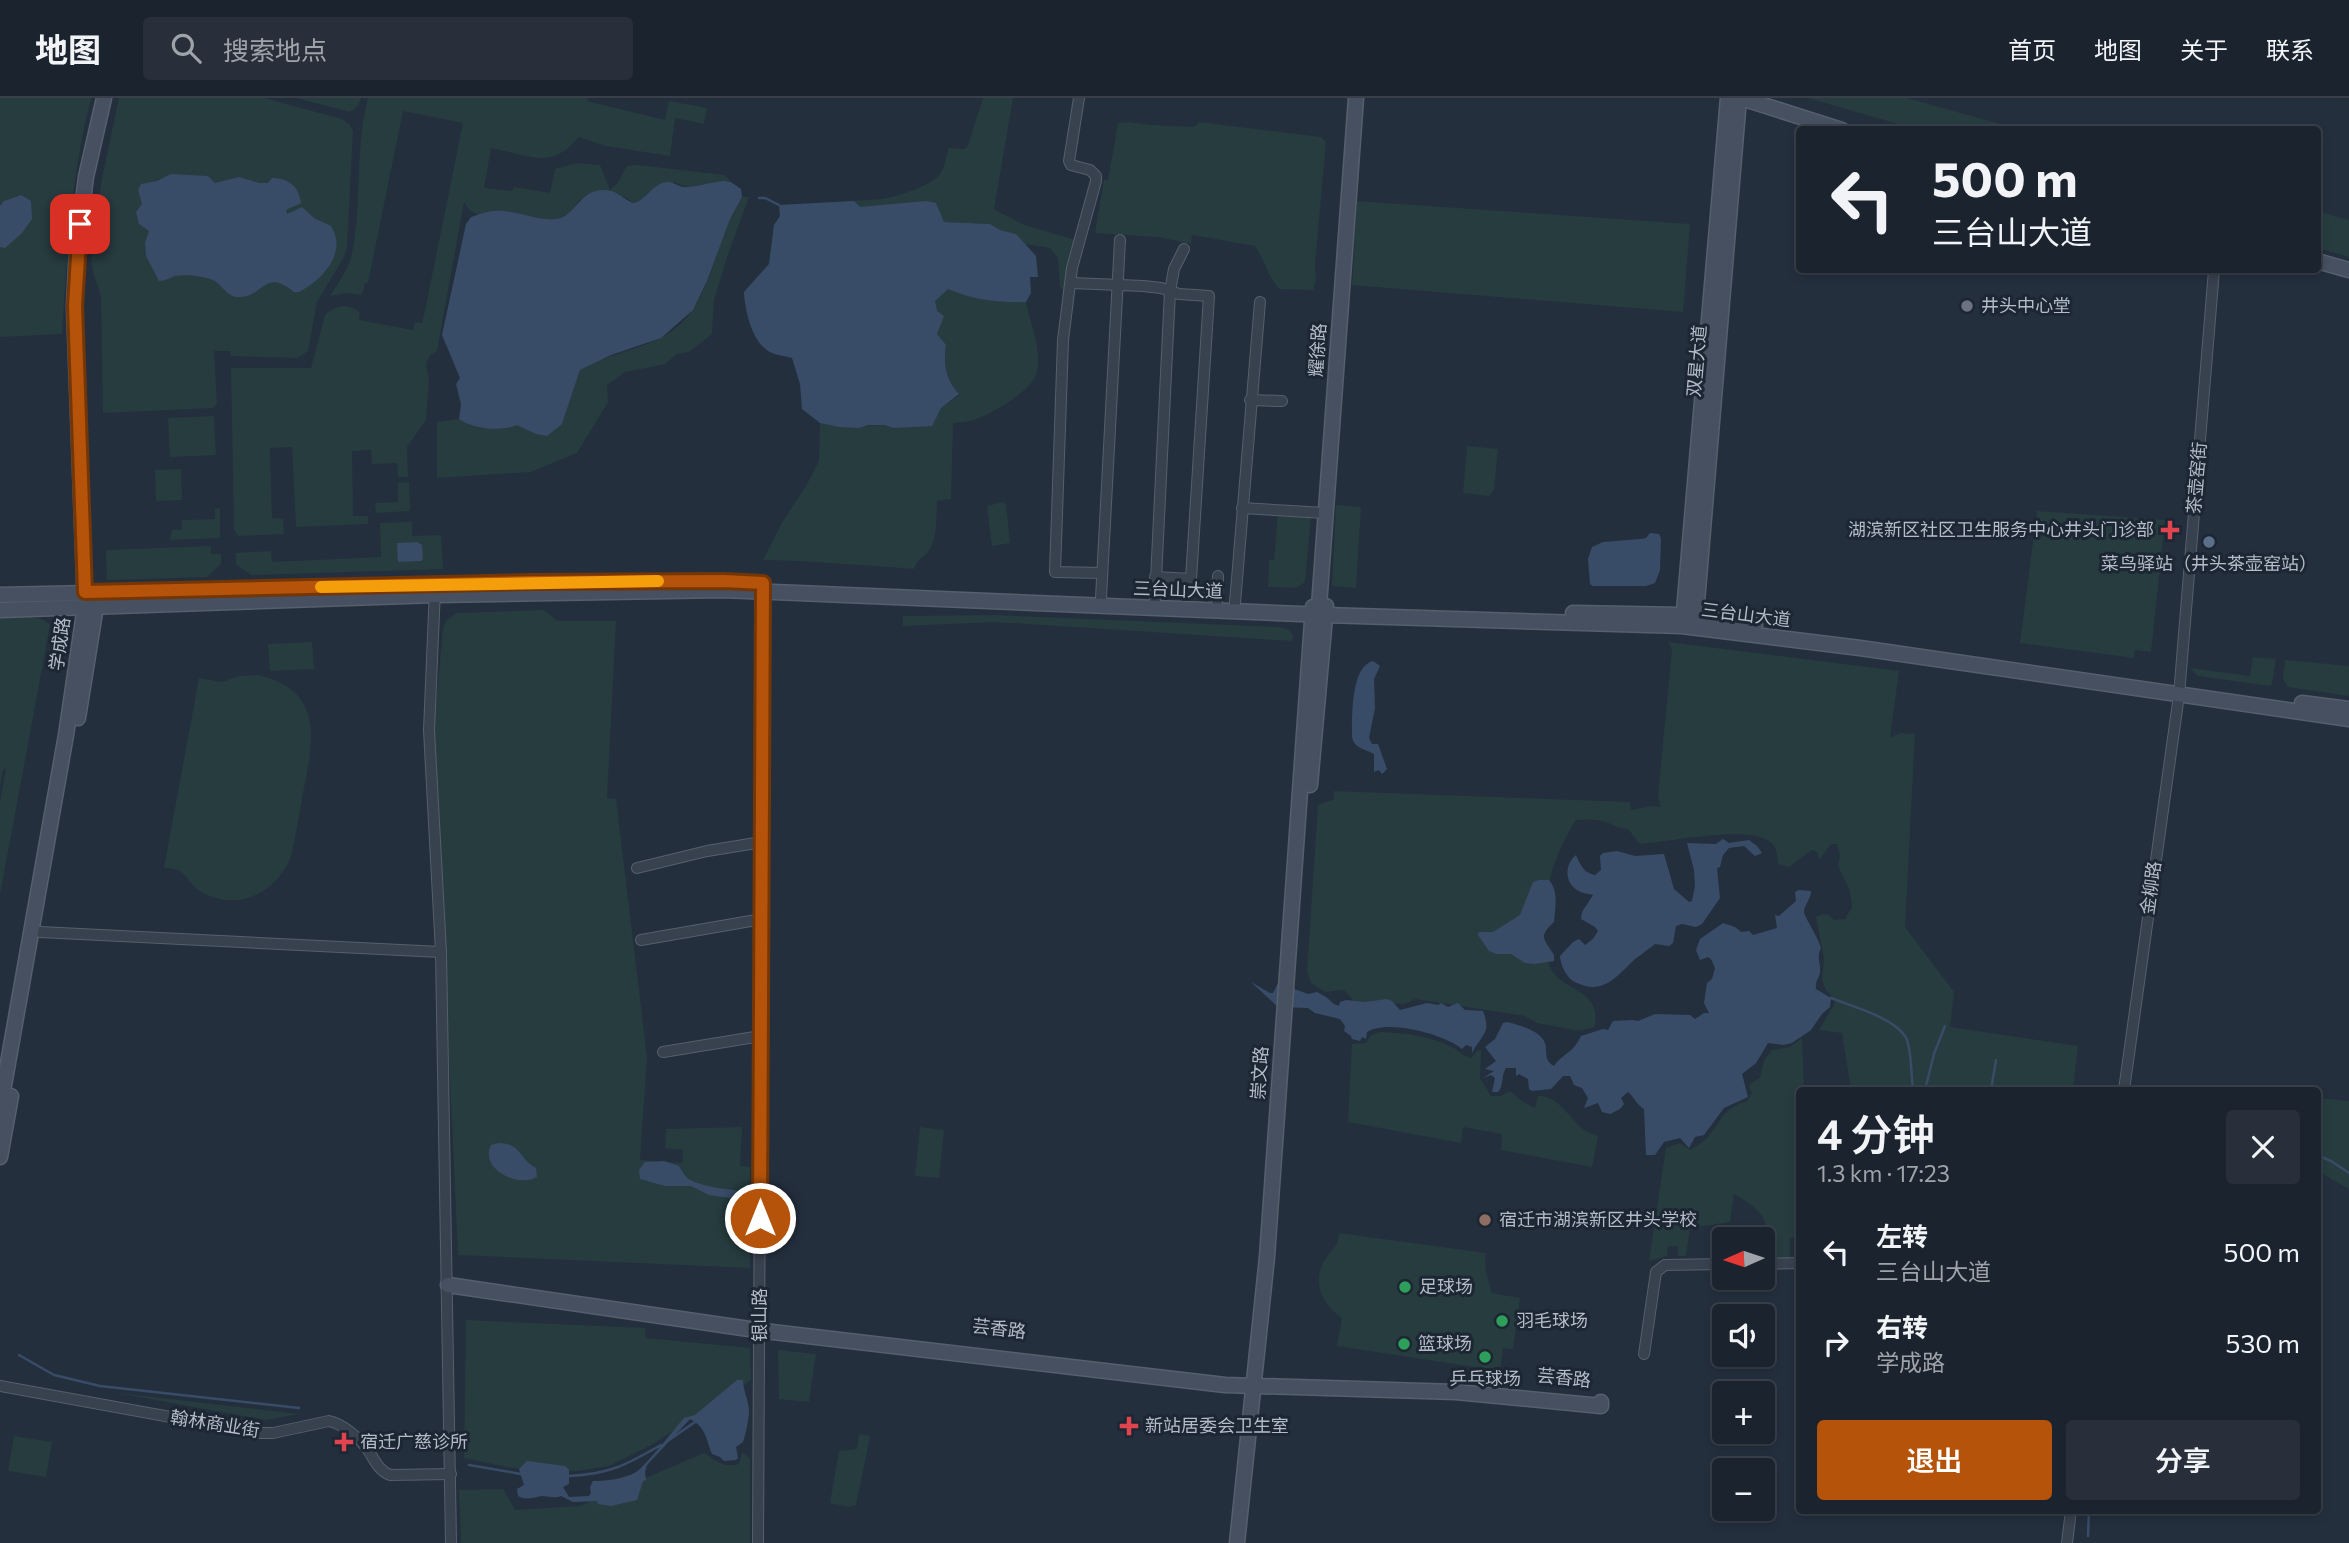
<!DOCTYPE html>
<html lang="zh">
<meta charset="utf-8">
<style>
body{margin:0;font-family:Commissioner,"Noto Sans SC",sans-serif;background:#282f3a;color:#f1f3f6;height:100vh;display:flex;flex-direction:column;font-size:26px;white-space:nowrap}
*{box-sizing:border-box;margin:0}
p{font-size:23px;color:#a0a4aa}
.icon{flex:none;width:38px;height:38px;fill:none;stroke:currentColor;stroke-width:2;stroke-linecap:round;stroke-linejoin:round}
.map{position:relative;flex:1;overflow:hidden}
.panel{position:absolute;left:1796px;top:989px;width:525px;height:427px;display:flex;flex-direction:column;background:#1b232e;border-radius:7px;box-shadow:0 4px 10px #0003,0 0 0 2px #39404a}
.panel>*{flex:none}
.top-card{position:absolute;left:1796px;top:28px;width:525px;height:147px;border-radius:7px;box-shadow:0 4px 10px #0003,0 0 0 2px #39404a;background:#1b232e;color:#f1f3f6;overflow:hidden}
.needle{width:46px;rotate:267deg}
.buttons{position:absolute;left:1712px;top:1129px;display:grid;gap:14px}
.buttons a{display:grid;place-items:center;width:63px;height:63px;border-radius:7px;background:#1b232e;box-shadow:0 4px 10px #0003,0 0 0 2px #39404a;font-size:35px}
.pin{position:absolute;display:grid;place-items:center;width:60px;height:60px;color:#fff;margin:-30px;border-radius:14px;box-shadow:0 4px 10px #0006}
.me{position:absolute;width:77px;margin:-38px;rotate:0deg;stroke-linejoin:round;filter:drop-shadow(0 0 5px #0008)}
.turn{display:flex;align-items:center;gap:24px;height:147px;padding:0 21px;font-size:32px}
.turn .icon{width:91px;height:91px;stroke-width:2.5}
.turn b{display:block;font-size:49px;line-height:60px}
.round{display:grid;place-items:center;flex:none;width:74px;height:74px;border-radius:7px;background:#282f3a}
.summary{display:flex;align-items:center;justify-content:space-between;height:119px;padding:0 21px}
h1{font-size:42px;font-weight:600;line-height:52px}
.cta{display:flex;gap:14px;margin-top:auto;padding:14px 21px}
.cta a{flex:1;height:80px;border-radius:7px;background:#b45309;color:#fff;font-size:28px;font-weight:600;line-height:80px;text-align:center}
.cta a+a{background:#282f3a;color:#f1f3f6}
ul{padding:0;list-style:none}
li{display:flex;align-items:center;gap:21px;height:91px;padding:0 21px}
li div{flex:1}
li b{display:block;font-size:26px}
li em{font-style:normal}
header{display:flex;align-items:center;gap:42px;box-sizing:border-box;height:98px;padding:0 35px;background:#1b232e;border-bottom:2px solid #39404a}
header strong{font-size:33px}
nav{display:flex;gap:38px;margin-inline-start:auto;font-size:24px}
.search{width:490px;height:63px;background:#282f3a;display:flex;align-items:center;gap:18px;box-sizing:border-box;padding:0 24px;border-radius:7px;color:#a0a4aa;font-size:26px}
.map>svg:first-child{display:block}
</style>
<header>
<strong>地图</strong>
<div class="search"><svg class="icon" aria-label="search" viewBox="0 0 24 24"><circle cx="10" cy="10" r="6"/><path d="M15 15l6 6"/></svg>搜索地点</div>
<nav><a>首页</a><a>地图</a><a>关于</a><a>联系</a></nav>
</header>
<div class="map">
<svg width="2349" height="1445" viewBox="0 0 2349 1445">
<rect width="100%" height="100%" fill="#242f3e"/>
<g fill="#263c3f">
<path d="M0 0H91C71 77 67 157 62 236L0 239Z"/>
<path d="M119 0H264L342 21 350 27 353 33 347 148 344 159 317 204 308 253 298 260 231 258 230 253H214L217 306 213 310 103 315 101 198 93 174 91 160 102 80Z"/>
<path d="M297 0H361L358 8 350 14Z"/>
<path d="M368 0H588L587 3 665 22 669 3 707 10 704 26 675 20 670 58 606 48 579 39C551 73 529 57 491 50L484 90 512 93 514 89 550 95 555 71 577 65 600 67 610 92 617 86 627 68 637 67 725 77 731 84C711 81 691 95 675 84L647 96 643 101 634 105 623 98 579 102 573 112 559 121H543L503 113 479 117 469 112 464 104 437 253 430 257 426 266 429 282 426 322 407 349 408 379H398L397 365 372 366 371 352 352 353 353 418H368V426L296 429 292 349 270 350 272 420 283 421 284 436 238 438 234 432 231 270H311L325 217C336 207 348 205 360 214L359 222 413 232 415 224 422 225 424 217 463 25 403 13 368 185H365L362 197 346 195 330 198C337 187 347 173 351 160 363 108 354 53 368 0Z"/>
<path d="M983 0H1013L994 111 1024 127 1076 142 1068 195 1060 189 1058 160 1050 150 1025 146 1016 136 1000 132 990 126 944 124 948 191 1001 204H1026C1030 225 1042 252 1037 273 1034 292 992 316 974 322 967 324 959 324 953 325L951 401 937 403C936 418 938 441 928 454 921 462 919 459 914 471 863 467 814 463 763 462L783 423 806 388 819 363 820 325 839 329 885 327 893 330 941 310 959 297C947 281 943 267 946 247L770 254C752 239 745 217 744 194L769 166 774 127 780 118 779 107 884 101C898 98 931 88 940 76 945 70 946 57 949 50L965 51 968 47Z"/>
<path d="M1808 0H1907L2018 31H1915Z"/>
<path d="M1128 24 1151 27 1194 29 1199 24 1321 39 1326 44 1315 167 1316 181 1313 192 1280 191C1267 179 1265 162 1255 148L1192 137 1191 146 1158 139 1095 135 1104 82H1108L1118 25Z"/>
<path d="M742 99H749L727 159 714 202 712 236 689 254 677 256 665 266 625 274 607 287 608 304 577 355 531 374 437 380V324L459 321C472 331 502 334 517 326L536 336 562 326 580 272C605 257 634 253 660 240 705 219 712 163 729 123 733 115 738 107 742 99Z"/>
<path d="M1357 103 1690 126 1683 214 1352 187Z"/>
<path d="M2317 113 2349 122V159L2317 150Z"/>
<path d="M214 318 216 357 170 359 168 320Z"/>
<path d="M1467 348 1498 351 1494 392 1489 398 1463 395Z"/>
<path d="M181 371 182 402 156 403 155 372Z"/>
<path d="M409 384 410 413 376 415 375 405 398 404V385Z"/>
<path d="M1003 404 1006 406 1010 445 992 448 987 408Z"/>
<path d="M1336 407 1361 409 1356 490 1332 488Z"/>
<path d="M220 410V440L170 442 172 432H182V422L215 421V411Z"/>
<path d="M2037 413 2165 422 2151 554 2135 552 2134 560 2020 545Z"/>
<path d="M1278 416 1311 418 1305 484 1296 490 1268 489 1269 462H1274Z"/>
<path d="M412 424V438L441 437 443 471 251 477 236 466V455L271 453 272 464 381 459 380 425Z"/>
<path d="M211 448V456H221V466L207 479 107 482 106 452Z"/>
<path d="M544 512 557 523H616L607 700 616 701 647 959 640 1062 682 1065 683 1052 665 1050 666 1031 742 1029 740 1068 750 1069V1170L458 1157 434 628 443 530 447 522 457 515Z"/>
<path d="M993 517 1279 529 1289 532 1293 537 1292 543 995 524 903 528V518Z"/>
<path d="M0 520C15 520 40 515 50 527L0 797V705L6 670 3 672 0 688Z"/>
<path d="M312 544 314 571 270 573 268 546Z"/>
<path d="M1668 544 1899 573 1890 640 1900 635 1915 636 1905 829 1954 894 1950 929 2078 948 2073 992H1851L1842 935 1819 932 1836 903 1826 892 1822 882 1824 860 1816 819C1823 815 1829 815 1834 822L1845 821 1852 809 1850 793 1838 768 1840 757 1837 746H1831L1819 762 1817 754 1812 752 1789 769 1778 766C1777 756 1777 747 1767 742 1743 728 1669 744 1640 746L1628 731C1619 731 1614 727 1606 724 1596 721 1586 721 1576 722 1565 738 1555 761 1550 781 1547 789 1550 799 1548 808 1547 816 1542 825 1541 834 1541 839 1549 870 1553 874 1571 897 1600 891 1595 929L1579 933 1537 925 1525 918 1415 901 1405 906 1355 904 1344 892 1325 894 1311 885 1307 873 1318 707 1334 701V693L1630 704 1631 712 1652 708 1661 709 1658 698 1672 551Z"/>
<path d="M2253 559 2276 561 2272 586 2269 588 2198 578 2190 570 2250 578Z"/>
<path d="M2285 562 2349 568V598L2288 589 2283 581Z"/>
<path d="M258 577C323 592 314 640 304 690 300 713 296 736 291 759 275 796 237 815 200 793 191 788 188 778 180 773 176 771 168 770 164 770L199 580 222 584 240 578Z"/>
<path d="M1381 934C1405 935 1430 938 1452 949 1459 952 1462 958 1471 960L1477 953 1481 952 1480 980 1491 998H1501L1510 993 1520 1002 1535 1010 1538 998C1558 997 1569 1020 1583 1031 1587 1034 1593 1036 1598 1038L1592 1069 1501 1052 1502 1036 1463 1029 1461 1045 1348 1024 1352 946 1366 945 1371 937Z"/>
<path d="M1802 940 1804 992H1799L1797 1139 1790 1140V1160H1767C1769 1121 1767 1115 1734 1096L1730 1124 1690 1130 1686 1158H1678V1148H1668L1667 1158 1649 1163 1666 1050 1680 1045 1690 1052C1694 1049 1701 1046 1705 1042 1720 1026 1721 1011 1747 1003L1752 995 1749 989 1751 985 1760 980 1764 962 1772 952 1790 949Z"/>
<path d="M2317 1000 2349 1003V1091L2317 1073Z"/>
<path d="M920 1029 944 1032 939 1080 915 1078Z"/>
<path d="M1339 1135 1486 1155C1483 1174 1489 1178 1491 1195L1520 1200 1513 1251 1503 1250 1500 1273 1337 1248 1342 1220C1321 1206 1311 1182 1326 1160 1334 1148 1337 1151 1339 1135Z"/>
<path d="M466 1222 645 1230 646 1240 750 1250 751 1282 653 1346 609 1368 577 1373 511 1370 464 1360Z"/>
<path d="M778 1252 816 1256 809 1304 779 1301Z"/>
<path d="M117 1295 299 1316 266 1322Z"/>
<path d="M859 1336 870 1338 856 1407 849 1409 830 1405 839 1353 857 1351Z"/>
<path d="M14 1338 52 1344 46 1379 8 1373Z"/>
<path d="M742 1354 750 1360V1445H461L459 1392 503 1391 515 1412 580 1408 704 1355C717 1363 723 1370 739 1366Z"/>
</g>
<g fill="#394c67">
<path d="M171 76 208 78 215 85 239 79 259 85H268L272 80C288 80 299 88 301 105L286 112 287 116 302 109 314 120 331 128C348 155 322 182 299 194H294C265 170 264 198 240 199 227 200 223 187 213 182 203 178 185 176 175 178 169 180 165 183 159 183L146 158 145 145 149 133 139 126 136 114 142 106 138 92 141 86 157 83Z"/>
<path d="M723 83 731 84 741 91 742 99 730 121 707 183 693 212 661 240 611 257 580 272 562 326 547 338 536 336 517 327C502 334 472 331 459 321L461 306 456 286 460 280 442 237 466 126 471 119C481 116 491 112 502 113 520 114 538 123 556 121 578 118 580 86 611 93 620 95 625 103 634 105 646 101 650 90 662 85 671 82 675 87 683 89 689 90 714 84 723 83Z"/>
<path d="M21 97 31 103 32 121 22 135 5 150 0 149V108L4 103Z"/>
<path d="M854 103 860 109 926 103 936 105 944 124 990 126 1000 132 1016 136 1036 158 1038 179H1030L1031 195 1026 204C1000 205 973 202 948 191L935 203 937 213 944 218 937 236 946 247C943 266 946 282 959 296L941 310 932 328 893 330 885 327H868L859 330 839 329 820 325 802 311 800 286 792 260C785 258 776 257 770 254 752 245 745 212 744 194L769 166 774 127 780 118 779 107Z"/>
<path d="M1650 435 1659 436 1661 441 1660 472 1655 485 1646 488H1593L1590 486 1588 461 1592 449 1603 444 1641 441 1646 440Z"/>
<path d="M417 444 422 447 423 461 421 463 398 464 397 445Z"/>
<path d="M1373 563 1380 568 1374 581 1375 610 1369 640 1372 646H1378L1387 671 1382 676 1379 672 1374 674V656C1365 651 1353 650 1352 638 1352 618 1351 568 1373 563Z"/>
<path d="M1723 741 1729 745 1749 742 1757 748 1762 755 1755 758 1744 748 1729 750 1723 757 1720 769 1717 770 1720 800 1702 826 1696 829 1682 826 1676 828 1673 845 1669 848 1655 846C1647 853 1636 859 1629 867 1613 882 1601 896 1577 885 1567 881 1561 869 1560 858L1573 844 1579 841 1585 847 1593 841 1598 833 1595 829 1581 821 1582 814 1593 797C1589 796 1581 795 1577 792 1564 783 1565 766 1576 757 1581 768 1584 775 1595 777L1601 772 1600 758 1603 755 1617 753 1635 758 1664 756 1674 791 1689 804 1692 803 1695 788 1694 772 1687 745 1716 746Z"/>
<path d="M1539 782H1549C1559 793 1555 811 1554 824 1537 839 1545 842 1554 857V863L1534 866 1525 865 1511 856H1496L1489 853 1478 837 1479 834H1493L1520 817 1533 784Z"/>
<path d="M1799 792 1811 793C1811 801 1804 807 1804 814 1804 818 1818 839 1821 850 1816 860 1821 864 1820 874 1819 881 1815 883 1816 891L1831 900 1830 909 1822 916 1811 932 1792 945 1783 947 1768 945 1756 965 1742 976 1748 999 1724 1010 1704 1037 1695 1039 1689 1050 1680 1040 1664 1044 1655 1057H1646L1644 1011C1637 1007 1634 999 1628 994L1621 1000 1624 1006 1620 1011 1610 1016 1602 1014 1598 1005 1584 1010 1588 1000 1582 990 1574 987 1570 978H1563L1551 991 1532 993 1529 991 1528 981 1519 976 1516 978V970H1506C1501 977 1504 988 1498 994H1492L1495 980 1491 977 1483 980 1494 973 1485 971 1496 963 1485 949 1495 941 1503 925 1507 924C1518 927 1537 931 1544 943 1549 952 1542 962 1554 968 1564 954 1572 957 1581 938L1603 931 1608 932 1613 923 1633 922 1638 923 1655 916 1690 917 1695 921 1704 915H1709L1704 905 1707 885 1712 881 1715 870 1711 861 1708 859 1700 862 1696 852 1700 841 1723 825 1735 829 1741 834 1749 833 1753 837 1777 830 1775 817 1779 818 1796 803 1795 794Z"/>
<path d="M1251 884 1270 895H1273L1278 885 1308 896 1317 894 1326 899 1334 906 1339 908 1340 904 1346 902 1365 904 1387 901 1392 903 1400 912 1427 905 1438 907 1441 905 1448 909 1458 905 1465 912 1483 913C1492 936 1481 937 1472 955V949L1466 947 1462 951C1444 936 1388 921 1367 934L1366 941 1362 939 1360 943 1352 941 1351 938 1344 933 1345 928 1340 921 1315 915 1308 910 1278 909Z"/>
<path d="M498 1045C521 1045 519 1061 536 1070L537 1079C518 1090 479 1071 491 1047Z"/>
<path d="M664 1063 679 1068C682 1073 685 1079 690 1082 704 1089 734 1093 749 1093V1098L741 1101 722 1099 709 1097 691 1088H665L640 1081 639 1072 645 1064Z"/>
<path d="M737 1282H743C743 1293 750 1306 749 1315 748 1325 746 1335 743 1344L736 1349 738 1360 736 1362 724 1363 720 1359 712 1356C706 1342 707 1330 690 1321L647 1367 645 1374 646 1382 643 1383 637 1402 611 1408 598 1406 597 1403 573 1404 561 1398C553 1401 550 1398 542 1398 533 1399 528 1403 518 1398L517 1391 524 1387 519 1371 527 1363 565 1368 569 1372V1386L563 1389 569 1399 589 1398 591 1395 590 1389 593 1383C607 1383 624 1381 636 1374 645 1369 675 1330 684 1320L695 1317Z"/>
</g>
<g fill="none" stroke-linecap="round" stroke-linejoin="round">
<g stroke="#394c67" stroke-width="2.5">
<path d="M759 100H765L779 107"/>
<path d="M1831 900C1851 908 1899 921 1907 942 1912 957 1911 977 1913 992"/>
<path d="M1925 992 1934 956 1945 928"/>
<path d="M1991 992 1996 962"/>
<path d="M2317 1057 2331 1063 2349 1075"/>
<path d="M19 1257 54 1277 100 1288 299 1310"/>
<path d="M666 1344 698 1322"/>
<path d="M469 1367 521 1376"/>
<path d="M569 1378C610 1376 626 1367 661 1347"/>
<path d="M2088 1438 2089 1412"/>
</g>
<defs>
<g id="street">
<path d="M1079 0 1069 63 1071 67 1090 72 1096 78V83L1072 170 1063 242 1055 474 1102 475"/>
<path d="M1072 185 1143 188 1161 190 1179 196 1209 198 1191 481 1155 479"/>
<path d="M1250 302 1282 303"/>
<path d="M1242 410 1325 415"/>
<path d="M435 491 429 632 441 854 451 1445"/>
<path d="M1101 500 1120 142"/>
<path d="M1155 502 1170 193 1174 171 1184 151"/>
<path d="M1217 504 1218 478"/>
<path d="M1235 505 1260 204"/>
<path d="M637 770 707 753 762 744"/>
<path d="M40 834 441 854"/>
<path d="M641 842 762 821"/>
<path d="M663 954 761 938"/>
<path d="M2124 992 2179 597 2214 172"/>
<path d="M1762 1166 1799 1165"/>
<path d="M1644 1256 1656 1174 1665 1167 1724 1166"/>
<path d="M0 1288 258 1335H273L329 1323C342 1326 356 1337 365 1348 374 1359 376 1371 390 1377L451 1376"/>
<path d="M758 1445 763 485"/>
<path d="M2067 1445 2071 1412"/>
</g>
<g id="secondary">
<path d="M1741 0 1842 32"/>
<path d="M2317 163 2349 172"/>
<path d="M0 497 591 484"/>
<path d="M1319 508 1356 0"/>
<path d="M0 512 435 497 724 492 1325 517 1682 528 1860 550 2349 621"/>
<path d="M1573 515 1683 517 1755 527"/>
<path d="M1683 525 1728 0"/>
<path d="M1695 528 1739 0"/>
<path d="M2302 605 2349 611"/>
<path d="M78 620 97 502"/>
<path d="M1310 687 1326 508"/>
<path d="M0 1010 66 637 85 508 74 208 77 149 86 79 104 0"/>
<path d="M0 1059 11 998"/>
<path d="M448 1187 756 1232 1225 1287 1456 1294 1601 1308V1304"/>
<path d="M1237 1445 1267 1159 1313 509"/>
</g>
</defs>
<use href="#street" stroke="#565f6c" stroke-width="12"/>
<use href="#secondary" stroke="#565f6c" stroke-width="17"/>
<use href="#street" stroke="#38414e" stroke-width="10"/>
<use href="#secondary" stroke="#465061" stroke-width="14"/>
</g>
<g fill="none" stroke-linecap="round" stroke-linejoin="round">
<defs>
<path id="route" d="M80 126 75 208 85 494 532 484 724 483 763 485 760 1120"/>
</defs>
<use href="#route" stroke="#753606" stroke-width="18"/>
<use href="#route" stroke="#b45309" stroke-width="12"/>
<path stroke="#f59e0b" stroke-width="12" d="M321 489 658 483"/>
</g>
<circle fill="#6b7280" stroke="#1d2633" stroke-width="2.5" cx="1967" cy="208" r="7"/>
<g fill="#e0444e" stroke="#1d2633" stroke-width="2.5">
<path d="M2166.5 421.5h7v7h7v7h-7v7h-7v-7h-7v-7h7z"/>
<path d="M1125.5 1317.5h7v7h7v7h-7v7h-7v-7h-7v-7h7z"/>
<path d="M340.5 1333.5h7v7h7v7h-7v7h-7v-7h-7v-7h7z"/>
</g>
<circle fill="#5c6f8a" stroke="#1d2633" stroke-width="2.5" cx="2209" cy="444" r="7"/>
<circle fill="#8d6e63" stroke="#1d2633" stroke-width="2.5" cx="1485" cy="1122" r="7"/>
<g fill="#2e9e5b" stroke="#1d2633" stroke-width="2.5">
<circle cx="1405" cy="1189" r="7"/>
<circle cx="1502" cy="1223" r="7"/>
<circle cx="1404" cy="1246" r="7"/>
<circle cx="1485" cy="1259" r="7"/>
</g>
<g text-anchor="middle" stroke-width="6" stroke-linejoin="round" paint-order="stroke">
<g font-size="18" fill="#b4bcc9" stroke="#1d2633" text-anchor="start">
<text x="1981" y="214">井头中心堂</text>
<text x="2154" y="438" text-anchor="end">湖滨新区社区卫生服务中心井头门诊部</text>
<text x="2209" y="472" text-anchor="middle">菜鸟驿站（井头茶壶窑站）</text>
<text x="1499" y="1128">宿迁市湖滨新区井头学校</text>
<text x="1419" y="1195">足球场</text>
<text x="1516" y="1229">羽毛球场</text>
<text x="1418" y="1252">篮球场</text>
<text x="1485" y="1287" text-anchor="middle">乒乓球场</text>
<text x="1145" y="1334">新站居委会卫生室</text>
<text x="360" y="1350">宿迁广慈诊所</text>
</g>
<g font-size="18" fill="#b4bcc9" stroke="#1d2633">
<text transform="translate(1318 252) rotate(-86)" y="6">耀徐路</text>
<text transform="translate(1697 263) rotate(-85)" y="6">双星大道</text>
<text transform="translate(2197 380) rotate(-85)" y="6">茶壶窑街</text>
<text transform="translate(1178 492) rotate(2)" y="6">三台山大道</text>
<text transform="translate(1746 517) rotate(7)" y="6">三台山大道</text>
<text transform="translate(60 546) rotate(-82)" y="6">学成路</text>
<text transform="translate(2151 790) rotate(-82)" y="6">金柳路</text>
<text transform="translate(1260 975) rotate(-86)" y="6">崇文路</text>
<text transform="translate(760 1217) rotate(-90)" y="6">银山路</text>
<text transform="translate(999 1231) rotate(7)" y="6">芸香路</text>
<text transform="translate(1564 1280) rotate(6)" y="6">芸香路</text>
<text transform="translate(215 1326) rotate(9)" y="6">翰林商业街</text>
</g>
</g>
</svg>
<div class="buttons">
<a><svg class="needle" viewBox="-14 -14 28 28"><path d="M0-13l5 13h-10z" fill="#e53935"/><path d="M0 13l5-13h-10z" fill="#a0a4aa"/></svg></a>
<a><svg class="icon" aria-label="sound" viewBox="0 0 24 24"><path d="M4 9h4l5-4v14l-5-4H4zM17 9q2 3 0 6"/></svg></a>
<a>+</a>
<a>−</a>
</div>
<div class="pin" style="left:80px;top:126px;background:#d93025"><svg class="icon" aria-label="arrive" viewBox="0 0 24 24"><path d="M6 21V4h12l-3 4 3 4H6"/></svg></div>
<svg class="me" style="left:760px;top:1120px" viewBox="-20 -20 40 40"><circle r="17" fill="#b45309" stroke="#fff" stroke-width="3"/><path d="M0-11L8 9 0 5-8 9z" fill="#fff"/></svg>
<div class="top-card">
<div class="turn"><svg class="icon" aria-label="left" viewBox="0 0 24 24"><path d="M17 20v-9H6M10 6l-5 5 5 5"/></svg><div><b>500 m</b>三台山大道</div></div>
</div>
<section class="panel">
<div class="summary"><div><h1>4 分钟</h1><p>1.3 km · 17:23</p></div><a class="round"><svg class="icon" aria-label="close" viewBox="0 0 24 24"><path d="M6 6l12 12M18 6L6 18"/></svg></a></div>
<ul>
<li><svg class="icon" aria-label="left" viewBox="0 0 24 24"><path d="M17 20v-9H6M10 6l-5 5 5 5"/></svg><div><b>左转</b><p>三台山大道</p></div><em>500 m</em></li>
<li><svg class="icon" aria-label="right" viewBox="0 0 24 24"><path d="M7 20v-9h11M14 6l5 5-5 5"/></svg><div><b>右转</b><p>学成路</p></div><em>530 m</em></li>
</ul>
<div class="cta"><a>退出</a><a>分享</a></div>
</section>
</div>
